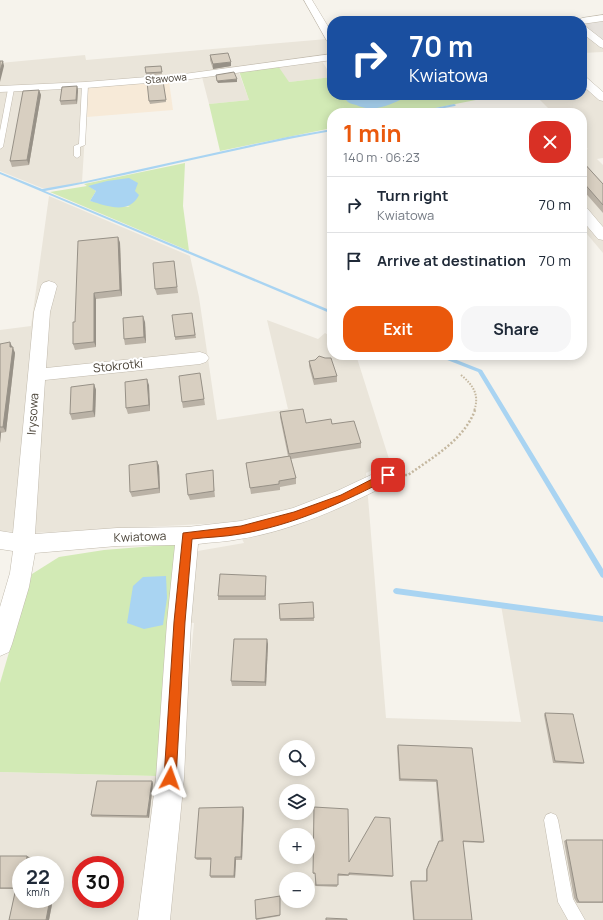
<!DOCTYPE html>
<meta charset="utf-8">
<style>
body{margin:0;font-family:Manrope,sans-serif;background:#f6f6f7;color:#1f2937;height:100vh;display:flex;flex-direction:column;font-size:15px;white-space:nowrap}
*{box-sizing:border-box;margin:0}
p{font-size:13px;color:#747a83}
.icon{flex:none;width:22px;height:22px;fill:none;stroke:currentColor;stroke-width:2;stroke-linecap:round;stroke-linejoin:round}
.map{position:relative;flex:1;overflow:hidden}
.sheet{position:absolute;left:327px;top:108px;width:260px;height:252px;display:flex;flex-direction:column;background:#fff;border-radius:16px;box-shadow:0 2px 10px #0003}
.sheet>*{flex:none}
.top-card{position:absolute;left:327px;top:16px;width:260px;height:84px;border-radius:16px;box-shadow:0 2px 10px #0003;background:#1a4fa0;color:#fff;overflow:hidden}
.fabs{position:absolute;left:279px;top:740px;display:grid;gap:8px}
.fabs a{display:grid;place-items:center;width:36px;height:36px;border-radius:50%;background:#fff;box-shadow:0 2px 10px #0003;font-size:20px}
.speed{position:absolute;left:12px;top:856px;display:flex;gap:8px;font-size:20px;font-weight:700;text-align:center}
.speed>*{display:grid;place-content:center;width:52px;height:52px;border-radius:50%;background:#fff;box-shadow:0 2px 10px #0003;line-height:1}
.speed small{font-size:10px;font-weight:400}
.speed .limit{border:6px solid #d22;background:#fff;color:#111}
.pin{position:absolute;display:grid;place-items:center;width:34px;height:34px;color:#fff;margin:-17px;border-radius:8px;box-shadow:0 2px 6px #0006}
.me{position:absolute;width:44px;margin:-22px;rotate:4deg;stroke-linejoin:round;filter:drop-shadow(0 0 3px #0008)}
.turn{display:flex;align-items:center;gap:14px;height:84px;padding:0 16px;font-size:18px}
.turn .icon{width:52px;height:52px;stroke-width:2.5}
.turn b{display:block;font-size:28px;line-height:34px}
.round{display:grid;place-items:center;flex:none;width:42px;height:42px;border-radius:16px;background:#f6f6f7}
.head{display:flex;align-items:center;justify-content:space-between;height:68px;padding:0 16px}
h1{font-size:24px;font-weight:700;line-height:30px;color:#ea580c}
.button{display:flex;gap:8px;margin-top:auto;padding:8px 16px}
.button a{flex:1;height:46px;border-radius:16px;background:#ea580c;color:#fff;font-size:16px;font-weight:700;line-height:46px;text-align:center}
.button a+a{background:#f6f6f7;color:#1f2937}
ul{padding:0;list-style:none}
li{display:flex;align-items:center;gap:12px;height:56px;padding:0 16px;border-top:1px solid #e0e1e3}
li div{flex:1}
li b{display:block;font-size:15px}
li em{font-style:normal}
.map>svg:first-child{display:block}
</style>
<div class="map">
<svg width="603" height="920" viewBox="0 0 603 920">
<rect width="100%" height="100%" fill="#f6f3ec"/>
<g fill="#eae5da" fill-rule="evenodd">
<path d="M582 32 603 41V52L582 53Z"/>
<path d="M327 39 332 46V56L322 61 332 77 289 82 238 70 249 100 209 104 202 77 88 86 82 182 52 189 42 188 0 171V63L85 55 86 60Z"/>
<path d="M582 73 603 93V158L597 159 603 165V253L582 228V150L588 149 582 143V113H553L535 95H582Z"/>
<path d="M49 196 190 256 199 297 217 420 288 409 267 320 318 339 325 333 332 337V355H356L390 462 366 473 386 718 521 722 501 605 603 621V920H0V772L156 776 163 709 186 710 194 623 186 622 192 552 244 543 233 521 223 523 32 533 0 531V330L31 326ZM286 747H308V769H286ZM286 791H308V813H286ZM286 835H308V857H286ZM21 865H55V899H21ZM81 865H115V899H81ZM286 879H308V901H286Z"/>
</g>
<path fill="#f7ead8" d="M169 81 173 110 87 117 88 86Z"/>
<path fill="#e6e2dd" d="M603 20V41L582 26V24Z"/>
<g fill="#d2eab5" fill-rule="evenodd">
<path d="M278 66 289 82 332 77V95H501L410 113H332V128L220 151 209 104 249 100 239 71Z"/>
<path d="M185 163 183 206 189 251 50 192 87 186 84 184ZM89 186 130 207 90 201 96 191Z"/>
<path d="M178 544 156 776 0 772V683L32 574 59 557 104 550Z"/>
</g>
<g fill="#a9d4f2">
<path d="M367 95 398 96 400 100C385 107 371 112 356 105 352 104 348 103 345 99Z"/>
<path d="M129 178 138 183 135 191 139 195C129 215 107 206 90 201L96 191 88 186 107 181Z"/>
<path d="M166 576 167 598 163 625 144 629 127 623 133 586 143 577Z"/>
</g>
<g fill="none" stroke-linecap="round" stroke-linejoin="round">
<g fill="#a9d4f2" fill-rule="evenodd">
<path d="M454 104 456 105 455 106 418 113H411Z"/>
<path d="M332 129V131C236 148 141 173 45 191L332 311V314L0 174V172L42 189 82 182 287 137Z"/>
<path d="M437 355H444L482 370 603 569V578L601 577 478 372 437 356Z"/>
<path d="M396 588 603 616V622L396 594 394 593 393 591 394 589Z"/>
</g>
<defs>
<g id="service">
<path d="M85 83 88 85 85 145 80 147V156L77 158 74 156V146L79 144 82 85Z"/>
<path d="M11 87 14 89 3 147 0 149V131L8 89Z"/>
<path d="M551 813 556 815 558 820 573 899 585 920H568L558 902 544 820 546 815Z"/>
</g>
<g id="minor">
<path d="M304 0H312L332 33V44L327 41Z"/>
<path d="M603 15V21L582 24V21H577L582 18Z"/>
<path d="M582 25 585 26 603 40V48L600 47 582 33Z"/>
<path d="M332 54V60L184 80 85 88 0 92V86L85 82 184 74Z"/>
<path d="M582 76 586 77 603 92V101L599 100 582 85Z"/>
<path d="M582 207 587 208 603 227V240L598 239 582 220Z"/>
<path d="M49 281 55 283 57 286 50 312 46 368 200 352 206 354 209 358 206 362 200 364 45 380 35 534 117 528 187 527 241 521 293 508 337 491 388 467 395 469 398 475 395 481C346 506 295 530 240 539 226 542 212 542 198 544L191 622 184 778 170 920H138L156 778 167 622 175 545 117 546 35 553 29 587 12 644 9 652 0 656V607L10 573 13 551 0 549V531L13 533 34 312 41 286 43 283Z"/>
</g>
</defs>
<use href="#service" stroke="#c2bbae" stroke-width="1"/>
<use href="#minor" stroke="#c2bbae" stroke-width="1"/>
<path stroke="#c4b79f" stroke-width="2" stroke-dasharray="1.5 1.5" stroke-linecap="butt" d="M461 375C473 385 480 395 474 411"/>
<path stroke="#c4b79f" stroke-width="2.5" stroke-dasharray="2 2" stroke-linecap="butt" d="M405 475H408C433 457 464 440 475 410"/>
<use href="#service" fill="#fff" fill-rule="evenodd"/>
<use href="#minor" fill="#fff" fill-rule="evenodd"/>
</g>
<g fill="#bab2a6">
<path d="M210 55 231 66 213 69 210 60Z"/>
<path d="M161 66 162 74 146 76 145 67Z"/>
<path d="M163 81 166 102 150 104 149 101Z"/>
<path d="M77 86 78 90 77 104 61 105 60 101Z"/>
<path d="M39 90 41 95 29 165 12 167 10 161Z"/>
<path d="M582 161 603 184V213L582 189Z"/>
<path d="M118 237 120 243 122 296 96 299V347L75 350 73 344 75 322Z"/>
<path d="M174 261 178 293 157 295 155 289Z"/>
<path d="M192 313 196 338 175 340V337Z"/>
<path d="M145 322 146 343 125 345 124 339Z"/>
<path d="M0 344 13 347 15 353 6 432 1 433 0 443Z"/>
<path d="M315 360 337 376V382L314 385 309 366V361Z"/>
<path d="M200 373 205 405 183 408 182 402Z"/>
<path d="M94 384 96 390 95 417 72 420 70 414Z"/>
<path d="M149 385 150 411 128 414 126 408Z"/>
<path d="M280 412 306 423 332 424 361 443V448L291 459 296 478V484L280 487V490L251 494 246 463 288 456 280 417Z"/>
<path d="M157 461 159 466 160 493 132 497 130 492Z"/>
<path d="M213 476 215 497 190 500 188 495Z"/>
<path d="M266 576V600H218V596Z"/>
<path d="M313 602 314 621H280L279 604Z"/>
<path d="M268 644 266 686H232L231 681Z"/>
<path d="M545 713 584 763 582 764 553 763 544 715Z"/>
<path d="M398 745 472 748 484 842 482 843 463 842 472 920H413L410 882 411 881H426V870L438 842 439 841H441L436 782 399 781 397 747Z"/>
<path d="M153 783 149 818 92 817 91 815Z"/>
<path d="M243 807 244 810 242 860H236L235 878H211L210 876 211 860H197L195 858Z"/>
<path d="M314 807 349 862 393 876 392 877 349 875 348 876H338L337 887 315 886V874H313Z"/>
<path d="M566 840H603V903H577L574 898 564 841Z"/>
<path d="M0 856 31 858 21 899H53L49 920H9L16 889H0Z"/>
<path d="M280 896V916L256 920V919Z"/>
</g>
<g fill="#979187">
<path d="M3 61 4 66 0 82V71Z"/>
<path d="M231 62V66L213 69V64Z"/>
<path d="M237 79V82L218 83 217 81Z"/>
<path d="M77 86 78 90 77 104 76 100Z"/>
<path d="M39 90 41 95 29 165 27 160Z"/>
<path d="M118 237 120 243 122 296 120 290Z"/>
<path d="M94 293 96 299V347L94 342Z"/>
<path d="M143 316 145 322 146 343 144 337Z"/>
<path d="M10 342 15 353 6 432 3 427Z"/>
<path d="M147 379 149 385 150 411 149 405Z"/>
<path d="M94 384 96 390 95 417 93 411Z"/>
<path d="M0 430 1 433 0 443Z"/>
<path d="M157 461 159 466 160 493 159 488Z"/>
<path d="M267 639 268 644 266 686 265 682Z"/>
<path d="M152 781 153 783 149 818 147 816Z"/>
<path d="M243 807 244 810 242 860 241 857Z"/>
<path d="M27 856 31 858 30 865H26Z"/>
<path d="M235 857 236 860 235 878 234 876Z"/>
<path d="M55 880 57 881 55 890Z"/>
<path d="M50 899H53L49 920H46Z"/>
</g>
<g fill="#d8cfc1" stroke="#979187">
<path d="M228 53 231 62 213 64 210 55Z"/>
<path d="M0 61H3L0 71Z"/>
<path d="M161 66 162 72 146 73 145 67Z"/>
<path d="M234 72 237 79 217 81 216 75Z"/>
<path d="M163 81 166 100 149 101 147 82Z"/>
<path d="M77 86 76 100 60 101 62 87Z"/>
<path d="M39 90 27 160 10 161 23 91Z"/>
<path d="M582 161 603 184V205L582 181Z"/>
<path d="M118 237 120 290 94 293V342L73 344V322H75L78 241Z"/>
<path d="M174 261 177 287 155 289 153 263Z"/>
<path d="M192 313 195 335 175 337 172 315Z"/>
<path d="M143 316 144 337 124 339 123 318Z"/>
<path d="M10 342V347H13L3 427H0V344Z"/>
<path d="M319 356 325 358H331L337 376 314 379 309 361 315 360Z"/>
<path d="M200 373 204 399 182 402 179 376Z"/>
<path d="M147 379 149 405 126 408 125 382Z"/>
<path d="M94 384 93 411 70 414 71 387Z"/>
<path d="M303 409 306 423 331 419 332 424 354 421 361 443 289 454 280 412Z"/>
<path d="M290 456 296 478 279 481V484L250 488 246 463Z"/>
<path d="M157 461 159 488 130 492 129 465Z"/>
<path d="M213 470 214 491 188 495 186 474Z"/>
<path d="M220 574 266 576 265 596H218Z"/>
<path d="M313 602 314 618 280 619 279 604Z"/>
<path d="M234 639H267L265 682 231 681Z"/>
<path d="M545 713 573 714 584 763 555 761Z"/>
<path d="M398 745 472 748 484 842 463 841 472 920H414L411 881H427V869L439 841H443L437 780 400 779Z"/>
<path d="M97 781H152L147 816 91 815Z"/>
<path d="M243 807 241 857H235L234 876H210L211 858H195L199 808Z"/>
<path d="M314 807 348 809 349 862 375 817 390 818 393 876 349 873V875L338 874V885H316L315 873H313Z"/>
<path d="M566 840H603V902H579L577 898Z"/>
<path d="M0 856H27L26 865H21V899H50L46 920H9L16 888H0Z"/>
<path d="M280 896V915L256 919 255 900Z"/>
<path d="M326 918 347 919V920H326Z"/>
</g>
<path fill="#ea580c" stroke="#983908" d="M388 471 392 472 393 475 392 477C344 502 294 525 240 534 224 537 208 537 192 539L185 622 176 778 174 782 170 784 165 782 164 778 174 622 183 533 241 526 294 512 341 495Z"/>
<g text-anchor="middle" stroke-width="4" stroke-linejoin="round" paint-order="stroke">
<g font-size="10" fill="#4b4439" stroke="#fff">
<text transform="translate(166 78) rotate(-5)" y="4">Stawowa</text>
</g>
<g font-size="12" fill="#4b4439" stroke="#fff">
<text transform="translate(118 366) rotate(-6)" y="4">Stokrotki</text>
<text transform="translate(33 414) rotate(-86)" y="4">Irysowa</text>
<text transform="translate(140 537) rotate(-2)" y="4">Kwiatowa</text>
</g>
</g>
</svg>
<div class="fabs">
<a><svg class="icon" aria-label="search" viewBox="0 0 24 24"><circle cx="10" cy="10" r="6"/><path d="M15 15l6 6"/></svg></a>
<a><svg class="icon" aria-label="layers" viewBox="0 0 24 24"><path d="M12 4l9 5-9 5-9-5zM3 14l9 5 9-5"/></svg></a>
<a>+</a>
<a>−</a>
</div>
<div class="speed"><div>22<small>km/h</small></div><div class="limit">30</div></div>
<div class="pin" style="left:388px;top:475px;background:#d93025"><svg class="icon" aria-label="arrive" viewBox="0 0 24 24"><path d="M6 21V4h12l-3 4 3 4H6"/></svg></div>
<svg class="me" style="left:170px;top:778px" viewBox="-20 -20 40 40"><path d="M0-17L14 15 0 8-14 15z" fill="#ea580c" stroke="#fff" stroke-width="4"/></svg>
<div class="top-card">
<div class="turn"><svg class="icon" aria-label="right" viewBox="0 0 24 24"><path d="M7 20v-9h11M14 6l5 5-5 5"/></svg><div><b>70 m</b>Kwiatowa</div></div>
</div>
<section class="sheet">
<div class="head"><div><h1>1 min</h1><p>140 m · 06:23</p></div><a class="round" style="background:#d93025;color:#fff"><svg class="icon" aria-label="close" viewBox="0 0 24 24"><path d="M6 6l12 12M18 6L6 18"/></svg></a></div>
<ul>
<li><svg class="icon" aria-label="right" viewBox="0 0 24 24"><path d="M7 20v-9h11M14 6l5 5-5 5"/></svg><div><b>Turn right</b><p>Kwiatowa</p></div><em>70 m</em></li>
<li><svg class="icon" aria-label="arrive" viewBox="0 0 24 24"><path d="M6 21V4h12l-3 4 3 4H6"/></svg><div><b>Arrive at destination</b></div><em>70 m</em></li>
</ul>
<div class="button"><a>Exit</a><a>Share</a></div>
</section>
</div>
